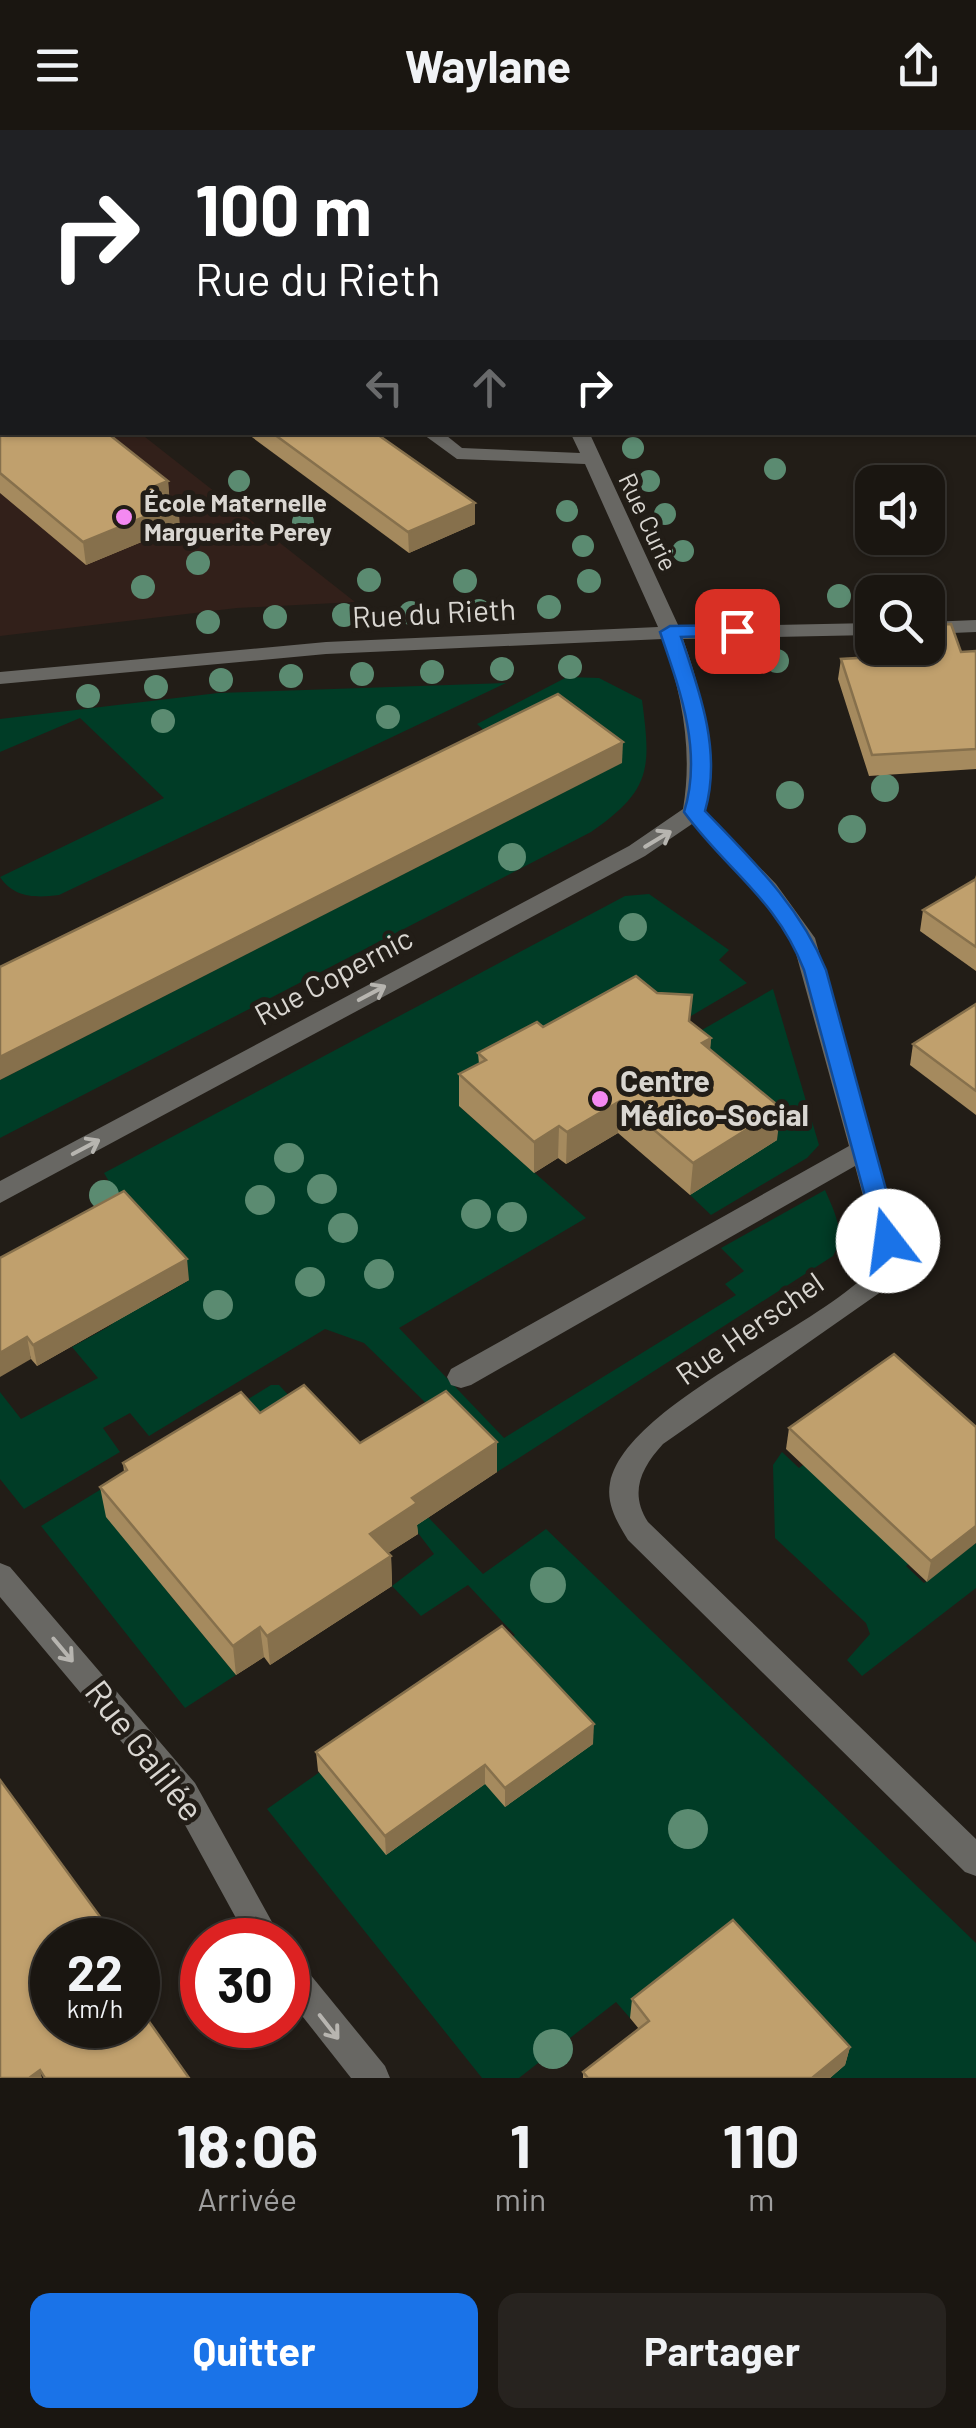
<!DOCTYPE html>
<html lang="fr">
<meta charset="utf-8">
<style>
body{margin:0;font-family:Barlow,sans-serif;background:#27231f;color:#f1f3f6;height:100vh;display:flex;flex-direction:column;font-size:38px;white-space:nowrap}
*{box-sizing:border-box;margin:0}
p{font-size:32px;color:#9f9f9f}
.icon{flex:none;width:55px;height:55px;fill:none;stroke:currentColor;stroke-width:2;stroke-linecap:round;stroke-linejoin:round}
.map{position:relative;height:1948px;overflow:hidden}
.panel{display:flex;flex-direction:column;background:#1a1611;flex:1}
.panel>*{flex:none}
.hud{position:absolute;left:0px;top:0px;width:978px;height:305px;box-shadow:0 2px 8px #0004,0 0 0 2px #383531;background:#202124;color:#fff;overflow:hidden}
.tools{position:absolute;left:855px;top:335px;display:grid;gap:20px}
.tools a{display:grid;place-items:center;width:90px;height:90px;border-radius:20px;background:#1a1611;box-shadow:0 2px 8px #0004,0 0 0 2px #383531;font-size:50px}
.speed{position:absolute;left:30px;top:1788px;display:flex;gap:20px;font-size:50px;font-weight:700;text-align:center}
.speed>*{display:grid;place-content:center;width:130px;height:130px;border-radius:50%;background:#1a1611;box-shadow:0 2px 8px #0004,0 0 0 2px #383531;line-height:1}
.speed small{font-size:25px;font-weight:400}
.speed .limit{border:15px solid #d22;background:#fff;color:#111}
.pin{position:absolute;display:grid;place-items:center;width:85px;height:85px;color:#fff;margin:-42px;border-radius:20px;box-shadow:0 5px 15px #0006}
.me{position:absolute;width:110px;margin:-55px;rotate:345deg;stroke-linejoin:round;filter:drop-shadow(0 0 8px #0008)}
.turn{display:flex;align-items:center;gap:35px;height:210px;padding:0 30px;font-size:45px}
.turn .icon{width:130px;height:130px;stroke-width:2.5}
.turn b{display:block;font-size:70px;line-height:85px}
.lanes{display:flex;align-items:center;height:95px;padding:0 30px;background:#0003;justify-content:center;gap:50px;direction:ltr}
.lanes .off{opacity:.35}
.eta{display:flex;justify-content:space-evenly;align-items:center;height:170px;text-align:center}
.eta b{font-size:60px;font-weight:700;line-height:70px}
.button{display:flex;gap:20px;margin-top:auto;padding:20px 30px}
.button a{flex:1;height:115px;border-radius:20px;background:#1a73e8;color:#fff;font-size:40px;font-weight:700;line-height:115px;text-align:center}
.button a+a{background:#27231f;color:#f1f3f6}
header{display:flex;justify-content:space-between;align-items:center;height:130px;padding:0 30px;background:#1a1611;font-size:45px;font-weight:700}
.map>svg:first-child{display:block}
</style>
<header><svg class="icon" aria-label="menu" viewBox="0 0 24 24"><path d="M4 6h16M4 12h16M4 18h16"/></svg>Waylane<svg class="icon" aria-label="share" viewBox="0 0 24 24"><path d="M12 15V3M7 8l5-5 5 5M5 13v7h14v-7"/></svg></header>
<div class="map">
<svg width="976" height="1948" viewBox="0 0 976 1948">
<rect width="100%" height="100%" fill="#221d17"/>
<path fill="#32201a" d="M0 193 2 302 140 303 355 472 237 478 0 506Z"/>
<g fill="#003c26">
<path d="M567 547 599 548 642 570C651 638 652 660 591 702L0 1008V950L621 633 499 614 477 594Z"/>
<path d="M506 553 59 765C36 768 14 768 0 747L164 668 80 588 0 622V589L218 563Z"/>
<path d="M649 764 729 820 719 830 747 853 674 896 460 977 586 1088 399 1198 504 1308 736 1165 725 1154 744 1141 721 1118 825 1060C835 1083 846 1103 833 1126L497 1342 364 1213 325 1199 149 1306 130 1283 103 1298 120 1322 24 1379 0 1349V1262L21 1289 98 1248 72 1217 108 1197 150 1162 157 1169 189 1150 127 1082 104 1043 625 766Z"/>
<path d="M773 859 819 1015 807 1028 711 1085 690 1065 688 908Z"/>
<path d="M271 1255H279L307 1285 152 1442 187 1486 205 1476 200 1501 236 1545 185 1578 41 1396Z"/>
<path d="M782 1322 799 1338 817 1325 925 1421 906 1436 924 1453 976 1413V1458L862 1546 847 1530 870 1504 866 1493 775 1408 773 1335Z"/>
<path d="M397 1355 483 1444 546 1399 976 1813V1948H829L630 1888 616 1872 519 1948H482L267 1679 515 1505 468 1455 421 1486 392 1456 434 1424 418 1403Z"/>
</g>
<g fill="none" stroke-linecap="round" stroke-linejoin="round">
<g fill="#686763" fill-rule="evenodd">
<path d="M430 0H446L447 2H431Z"/>
<path d="M420 302H442L462 318 580 323 570 302H589L679 497 872 493V505L683 509C704 567 714 620 705 681L776 754 815 808 901 1111 899 1141 885 1159 663 1314C641 1338 629 1363 648 1392L976 1709V1746L965 1742 628 1410C617 1392 606 1374 610 1353 625 1275 817 1199 873 1138L875 1111 855 1036 471 1255 461 1258 451 1255 447 1247 451 1239 849 1016 792 809 760 764 692 694 645 726 0 1073V1051L629 716 683 679C693 619 682 566 663 509L326 524 0 554V542L326 512 658 497 585 334 457 329Z"/>
<path d="M976 490V502L928 504V492Z"/>
<path d="M0 1433 10 1437 195 1653 282 1810H248L173 1673 0 1467Z"/>
<path d="M288 1827 300 1832 385 1936 390 1948H351L288 1868Z"/>
</g>
</g>
<g fill="#5b8b71">
<circle cx="633" cy="318" r="11"/>
<circle cx="775" cy="339" r="11"/>
<circle cx="239" cy="351" r="11"/>
<circle cx="649" cy="351" r="11"/>
<circle cx="567" cy="381" r="11"/>
<circle cx="665" cy="384" r="11"/>
<circle cx="303" cy="392" r="11"/>
<circle cx="583" cy="416" r="11"/>
<circle cx="683" cy="421" r="11"/>
<circle cx="198" cy="433" r="12"/>
<circle cx="369" cy="450" r="12"/>
<circle cx="465" cy="451" r="12"/>
<circle cx="589" cy="451" r="12"/>
<circle cx="143" cy="457" r="12"/>
<circle cx="839" cy="466" r="12"/>
<circle cx="549" cy="477" r="12"/>
<circle cx="479" cy="481" r="12"/>
<circle cx="411" cy="483" r="12"/>
<circle cx="344" cy="485" r="12"/>
<circle cx="275" cy="487" r="12"/>
<circle cx="208" cy="492" r="12"/>
<circle cx="777" cy="531" r="12"/>
<circle cx="570" cy="537" r="12"/>
<circle cx="502" cy="539" r="12"/>
<circle cx="432" cy="542" r="12"/>
<circle cx="362" cy="544" r="12"/>
<circle cx="291" cy="546" r="12"/>
<circle cx="221" cy="550" r="12"/>
<circle cx="156" cy="557" r="12"/>
<circle cx="88" cy="566" r="12"/>
<circle cx="388" cy="587" r="12"/>
<circle cx="163" cy="591" r="12"/>
<circle cx="885" cy="658" r="14"/>
<circle cx="790" cy="665" r="14"/>
<circle cx="852" cy="699" r="14"/>
<circle cx="512" cy="727" r="14"/>
<circle cx="633" cy="797" r="14"/>
<circle cx="289" cy="1028" r="15"/>
<circle cx="322" cy="1059" r="15"/>
<circle cx="104" cy="1065" r="15"/>
<circle cx="260" cy="1070" r="15"/>
<circle cx="476" cy="1084" r="15"/>
<circle cx="512" cy="1087" r="15"/>
<circle cx="343" cy="1098" r="15"/>
<circle cx="379" cy="1144" r="15"/>
<circle cx="310" cy="1152" r="15"/>
<circle cx="218" cy="1175" r="15"/>
<circle cx="548" cy="1455" r="18"/>
<circle cx="688" cy="1699" r="20"/>
<circle cx="553" cy="1919" r="20"/>
</g>
<g fill="#a58a5e">
<path d="M0 220 168 351 169 367 180 396 86 435 0 363Z"/>
<path d="M245 302H374L475 394 409 423Z"/>
<path d="M880 518H928L961 522 976 521V639L869 646 838 549 841 529 882 526Z"/>
<path d="M976 745V841L920 801 923 780 975 749Z"/>
<path d="M976 874V985L910 935 913 914Z"/>
<path d="M690 891 711 908 710 920 777 1010 690 1065 618 1003 566 1034 558 1028 534 1043 459 976V944L479 934 478 923 543 897Z"/>
<path d="M0 1128 189 1150 37 1236 31 1229Z"/>
<path d="M260 1283 360 1313 497 1342 417 1395 418 1404 388 1423 391 1426 392 1456 270 1535 264 1527 236 1545 106 1387 100 1357 124 1342 123 1333Z"/>
<path d="M976 1297 927 1452 786 1319 789 1298Z"/>
<path d="M593 1614 505 1677 485 1654 386 1725 318 1641 316 1622Z"/>
<path d="M632 1869 850 1917 845 1935 830 1948H583V1942L639 1899 630 1888Z"/>
</g>
<g fill="#86704c">
<path d="M7 0H47L40 2H2V15H0V2Z"/>
<path d="M168 351 170 374 155 356Z"/>
<path d="M178 373 180 396 86 435 83 412Z"/>
<path d="M475 373V394L409 423 408 402Z"/>
<path d="M623 612 622 633 0 950V927Z"/>
<path d="M711 908 708 940 702 913Z"/>
<path d="M620 971 618 1003 566 1034 567 1002Z"/>
<path d="M781 978 777 1010 690 1065 693 1033Z"/>
<path d="M559 996 558 1028 534 1043V1012Z"/>
<path d="M187 1129 189 1150 37 1236 33 1215Z"/>
<path d="M27 1207 31 1229 0 1247V1223Z"/>
<path d="M497 1312V1342L417 1395 418 1404 371 1434 370 1404 412 1368Z"/>
<path d="M976 1396V1413L927 1452 931 1431Z"/>
<path d="M391 1426 392 1456 270 1535 267 1506Z"/>
<path d="M260 1497 264 1527 236 1545 233 1516Z"/>
<path d="M594 1594 593 1614 505 1677V1658Z"/>
<path d="M485 1635V1654L386 1725 385 1706Z"/>
<path d="M153 1859 157 1877 139 1891 138 1871Z"/>
<path d="M850 1917 845 1935 830 1948H812Z"/>
<path d="M40 1940 42 1948H29Z"/>
</g>
<g fill="#c0a06d" stroke="#86704c" stroke-width="2.5">
<path d="M572 0H890L895 2H576Z"/>
<path d="M975 210H976V271L975 270Z"/>
<path d="M0 220 2 222V302H106L168 351 155 356 178 373 83 412 0 343Z"/>
<path d="M271 302H374L475 373 408 402Z"/>
<path d="M951 494 961 522 976 521V619L872 625 841 529 892 526 889 518H928V495Z"/>
<path d="M558 564 623 612 0 927V837Z"/>
<path d="M976 749V817L923 780Z"/>
<path d="M636 846 657 863 692 865 689 891 711 908 702 913 781 978 693 1033 620 971 567 1002 559 996 534 1012 459 944 486 930 478 923 537 892 543 897Z"/>
<path d="M976 874V961L913 914Z"/>
<path d="M124 1061 187 1129 33 1215 27 1207 0 1223V1128Z"/>
<path d="M894 1224 976 1297V1396L931 1431 789 1298Z"/>
<path d="M304 1255 360 1313 446 1261 497 1312 412 1368 417 1373 370 1404 391 1426 267 1506 260 1497 233 1516 100 1357 127 1340 123 1333 241 1262 260 1283Z"/>
<path d="M502 1496 594 1594 505 1658 485 1635 385 1706 316 1622Z"/>
<path d="M0 1650 117 1810H52V1895H138V1876L189 1948H45L40 1940 29 1948H0Z"/>
<path d="M733 1790 850 1917 812 1948H588L583 1942 649 1891 632 1869Z"/>
<path d="M138 1838 153 1859 138 1871Z"/>
</g>
<defs><path id="oneway-shaft" d="M-6 0H5M1.5-3L5.5 0L1.5 3" fill="none" stroke-width="1.6" stroke-linecap="round" stroke-linejoin="round" transform="scale(2.5)"/></defs>
<g stroke="#b7b5b0">
<use href="#oneway-shaft" transform="translate(658 709) rotate(-31)"/>
<use href="#oneway-shaft" transform="translate(372 863) rotate(-28)"/>
<use href="#oneway-shaft" transform="translate(86 1017) rotate(-28)"/>
<use href="#oneway-shaft" transform="translate(63 1520) rotate(50)"/>
<use href="#oneway-shaft" transform="translate(329 1897) rotate(52)"/>
</g>
<path fill="#1a73e8" stroke="#114b97" stroke-width="2.5" d="M737 495 744 497V505L681 507C700 562 722 623 705 681 752 730 800 776 826 840L900 1111 888 1120 877 1111 804 840C776 768 727 741 684 682 703 622 680 560 660 502L670 496Z"/>
<g fill="#f489f1" stroke="#221d17" stroke-width="4">
<circle cx="124" cy="387" r="10"/>
<circle cx="600" cy="969" r="10"/>
</g>
<g text-anchor="middle" stroke-width="10" stroke-linejoin="round" paint-order="stroke">
<g font-size="25" font-weight="bold" fill="#d9d6d1" stroke="#221d17" text-anchor="start">
<text x="144" y="382">École Maternelle<tspan x="144" dy="29">Marguerite Perey</tspan></text>
</g>
<g font-size="25" fill="#d9d6d1" stroke="#221d17">
<text transform="translate(648 392) rotate(65)" y="9">Rue Curie</text>
</g>
<g font-size="30" fill="#d9d6d1" stroke="#221d17">
<text transform="translate(434 484) rotate(-3)" y="10">Rue du Rieth</text>
<text transform="translate(334 847) rotate(-28)" y="10">Rue Copernic</text>
<text transform="translate(750 1199) rotate(-35)" y="10">Rue Herschel</text>
</g>
<g font-size="30" font-weight="bold" fill="#d9d6d1" stroke="#221d17" text-anchor="start">
<text x="620" y="962">Centre<tspan x="620" dy="34">Médico-Social</tspan></text>
</g>
<g font-size="35" fill="#d9d6d1" stroke="#221d17">
<text transform="translate(144 1621) rotate(52)" y="12">Rue Galilée</text>
</g>
</g>
</svg>
<div class="tools">
<a><svg class="icon" aria-label="sound" viewBox="0 0 24 24"><path d="M4 9h4l5-4v14l-5-4H4zM17 9q2 3 0 6"/></svg></a>
<a><svg class="icon" aria-label="search" viewBox="0 0 24 24"><circle cx="10" cy="10" r="6"/><path d="M15 15l6 6"/></svg></a>
</div>
<div class="speed"><div>22<small>km/h</small></div><div class="limit">30</div></div>
<div class="pin" style="left:737px;top:501px;background:#d93025"><svg class="icon" aria-label="arrive" viewBox="0 0 24 24"><path d="M6 21V4h12l-3 4 3 4H6"/></svg></div>
<svg class="me" style="left:888px;top:1111px" viewBox="-20 -20 40 40"><circle r="19" fill="#fff"/><path d="M0-13L10 11 0 6-10 11z" fill="#1a73e8"/></svg>
<div class="hud">
<div class="turn"><svg class="icon" aria-label="right" viewBox="0 0 24 24"><path d="M7 20v-9h11M14 6l5 5-5 5"/></svg><div><b>100 m</b>Rue du Rieth</div></div>
<div class="lanes"><svg class="icon off" aria-label="left" viewBox="0 0 24 24"><path d="M17 20v-9H6M10 6l-5 5 5 5"/></svg><svg class="icon off" aria-label="ahead" viewBox="0 0 24 24"><path d="M12 20V5M6 11l6-6 6 6"/></svg><svg class="icon" aria-label="right" viewBox="0 0 24 24"><path d="M7 20v-9h11M14 6l5 5-5 5"/></svg></div>
</div>
</div>
<section class="panel">
<div class="eta">
<div><b>18:06</b><p>Arrivée</p></div>
<div><b>1</b><p>min</p></div>
<div><b>110</b><p>m</p></div>
</div>
<div class="button"><a>Quitter</a><a>Partager</a></div>
</section>
